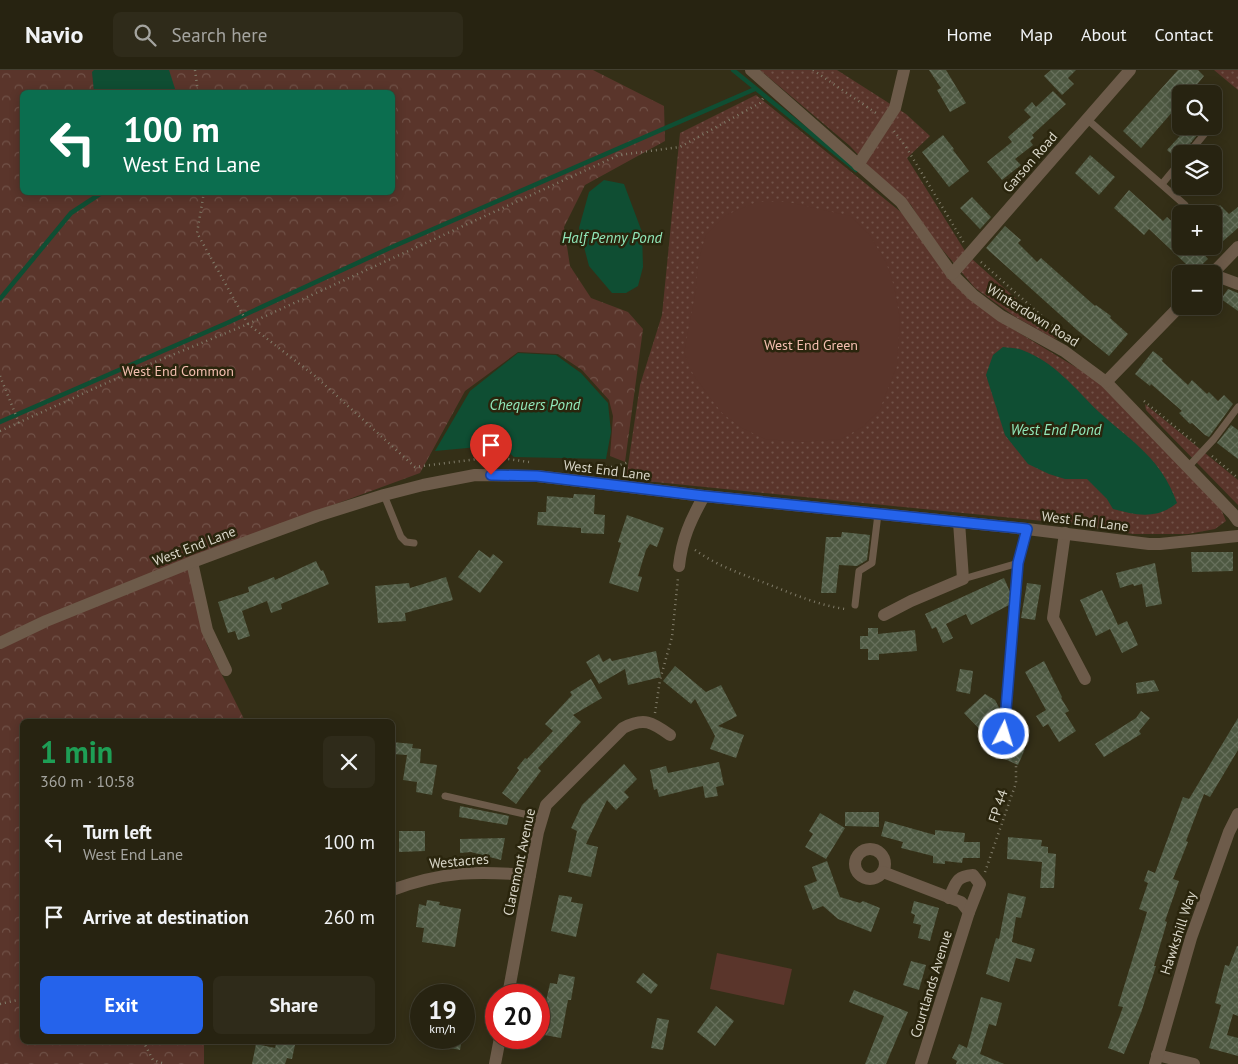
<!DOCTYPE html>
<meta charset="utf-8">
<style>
body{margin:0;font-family:"PT Sans",sans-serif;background:#2f2b1a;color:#f1f3f6;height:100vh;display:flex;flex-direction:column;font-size:19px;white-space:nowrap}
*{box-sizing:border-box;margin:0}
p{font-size:16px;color:#a4a49f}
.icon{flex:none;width:28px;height:28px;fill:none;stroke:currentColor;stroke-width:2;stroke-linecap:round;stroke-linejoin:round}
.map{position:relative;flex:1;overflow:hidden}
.side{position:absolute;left:20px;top:649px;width:375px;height:325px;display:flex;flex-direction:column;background:#272311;border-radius:8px;box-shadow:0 2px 12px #0003,0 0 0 1px #434031}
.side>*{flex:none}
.hud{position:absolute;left:20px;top:20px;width:375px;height:105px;border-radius:8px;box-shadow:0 2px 12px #0003,0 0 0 1px #434031;background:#0b6e4f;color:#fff;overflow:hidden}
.fabs{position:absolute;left:1172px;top:15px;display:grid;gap:10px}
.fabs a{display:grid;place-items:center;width:50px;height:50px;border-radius:8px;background:#272311;box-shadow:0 2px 12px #0003,0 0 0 1px #434031;font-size:25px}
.speed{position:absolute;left:410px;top:914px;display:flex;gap:10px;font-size:25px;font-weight:700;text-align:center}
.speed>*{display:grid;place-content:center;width:65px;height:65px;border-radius:50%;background:#272311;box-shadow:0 2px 12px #0003,0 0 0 1px #434031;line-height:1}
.speed small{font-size:12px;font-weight:400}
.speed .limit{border:8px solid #d22;background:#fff;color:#111}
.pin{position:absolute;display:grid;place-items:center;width:42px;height:42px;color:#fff;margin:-51px -21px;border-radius:50% 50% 50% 0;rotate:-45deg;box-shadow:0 0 5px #0007}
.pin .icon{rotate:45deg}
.me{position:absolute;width:55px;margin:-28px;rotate:5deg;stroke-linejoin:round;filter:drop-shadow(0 0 4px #0008)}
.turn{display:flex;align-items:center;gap:18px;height:105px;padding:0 20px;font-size:22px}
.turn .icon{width:65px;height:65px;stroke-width:2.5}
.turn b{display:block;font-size:35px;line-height:42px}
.round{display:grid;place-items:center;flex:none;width:52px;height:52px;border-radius:8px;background:#2f2b1a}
.headline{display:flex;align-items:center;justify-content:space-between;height:85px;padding:0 20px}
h1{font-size:30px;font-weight:700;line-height:38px;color:#1e9e55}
.button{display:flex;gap:10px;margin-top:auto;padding:10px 20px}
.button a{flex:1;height:58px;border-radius:8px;background:#2563eb;color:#fff;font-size:20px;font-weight:700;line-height:58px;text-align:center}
.button a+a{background:#2f2b1a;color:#f1f3f6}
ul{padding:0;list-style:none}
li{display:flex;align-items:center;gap:15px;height:75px;padding:0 20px}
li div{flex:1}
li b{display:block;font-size:19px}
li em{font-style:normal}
header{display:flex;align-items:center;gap:30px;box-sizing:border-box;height:70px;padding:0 25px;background:#272311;border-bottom:1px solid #434031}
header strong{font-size:24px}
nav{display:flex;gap:28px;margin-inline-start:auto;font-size:18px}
.search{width:350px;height:45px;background:#2f2b1a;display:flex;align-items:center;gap:12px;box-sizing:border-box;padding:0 18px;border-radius:8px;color:#a4a49f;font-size:19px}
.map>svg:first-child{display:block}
</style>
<header>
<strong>Navio</strong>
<div class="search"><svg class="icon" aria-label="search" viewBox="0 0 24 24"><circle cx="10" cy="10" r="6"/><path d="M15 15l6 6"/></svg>Search here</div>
<nav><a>Home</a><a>Map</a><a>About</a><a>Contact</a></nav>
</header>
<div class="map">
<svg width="1238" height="994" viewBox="0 0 1238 994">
<defs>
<pattern id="grass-dots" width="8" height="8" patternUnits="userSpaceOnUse" patternTransform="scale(1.25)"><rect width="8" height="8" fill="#5a352b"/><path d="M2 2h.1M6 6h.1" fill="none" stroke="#715248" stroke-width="1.8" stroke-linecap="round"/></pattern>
<pattern id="forest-crowns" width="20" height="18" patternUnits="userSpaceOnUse" patternTransform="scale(1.25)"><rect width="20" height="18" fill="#5a352b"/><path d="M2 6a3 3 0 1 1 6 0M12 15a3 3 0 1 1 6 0" fill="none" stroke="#715248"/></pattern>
<pattern id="building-cross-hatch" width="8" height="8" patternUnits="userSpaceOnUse" patternTransform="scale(1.25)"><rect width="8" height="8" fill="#4e5942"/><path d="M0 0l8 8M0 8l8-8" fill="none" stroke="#67705c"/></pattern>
</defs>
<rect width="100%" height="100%" fill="#342f17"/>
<g fill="url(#grass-dots)">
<path d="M760 0H837L906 44 930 66 907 88 965 181 972 189 1062 270 1053 268 1014 246 975 218 929 164 911 135 875 103 850 76Z"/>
<path d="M1214 0H1238V20Z"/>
<path d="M756 25 907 147 998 250 1102 313 1221 439 1226 451 1215 459 1188 464H1133L1062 453 626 409 640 315 662 245 680 63Z"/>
<path d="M1145 334 1238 410V435L1162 357 1146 340Z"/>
</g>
<path fill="url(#forest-crowns)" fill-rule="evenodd" d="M0 0H593L664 36 665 71 585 115 564 157 570 196 591 228 628 242 643 259 625 392 610 386 613 346 609 330 582 300 558 284 518 282 465 321 420 403 189 488 207 575 245 651H22V971H204V994H0ZM22 22H392V122H22Z"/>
<g fill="#5a352b">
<path d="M757 132H788L850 146 869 164 886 192 894 216 900 249 897 296 880 339 864 356 841 369 803 372 765 369 742 358 723 344 711 329 693 304 684 283 696 220 698 192 706 165 726 145Z"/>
<path d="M717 883 792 899 784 935 710 919Z"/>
</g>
<g fill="#0f4e33">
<path d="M94 0H169L176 22H94L92 2Z"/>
<path d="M604 110 624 114 642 162 643 197 638 216 626 223H612L589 196 579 158 589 122Z"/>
<path d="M1003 277C1009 278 1017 278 1022 280 1055 292 1075 319 1099 342 1132 372 1161 388 1177 433 1156 450 1136 445 1113 439L1107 429 1087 409H1065L1049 404 1028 394 1005 365 986 305 993 285Z"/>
<path d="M518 283 556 285 581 303 608 333 611 362 606 389 514 387 500 375 435 381 470 321Z"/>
</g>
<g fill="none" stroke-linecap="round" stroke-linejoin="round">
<g stroke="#0f4e33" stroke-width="4.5">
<path d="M733 0 856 100"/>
<path d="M0 229 71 143 103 122"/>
<path d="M0 352 227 253 392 177 755 19"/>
</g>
</g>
<g fill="url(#building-cross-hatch)">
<path d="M929 0H946L966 33 950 42 937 20 941 18Z"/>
<path d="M1051 0H1076L1068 8 1074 14 1062 25 1044 6Z"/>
<path d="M1178 0H1198L1204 6 1189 24H1181V32L1141 78 1123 61Z"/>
<path d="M1053 21 1066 34 1032 65 1034 68 1030 71 1033 75 1015 89 1021 95 1002 110 987 92 1012 72 1008 67 1031 47 1024 40 1032 32 1036 37Z"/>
<path d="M1189 56H1204L1183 83 1176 88 1167 80Z"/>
<path d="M943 65 954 79 953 80 969 101 949 117 922 82Z"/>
<path d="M1090 85 1115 107 1099 125 1075 103Z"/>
<path d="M1129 120 1163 151 1167 147 1181 160V176H1196L1208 189 1192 204 1184 196 1186 194 1149 159 1144 165 1114 138Z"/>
<path d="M972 127 991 147 980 159 960 138Z"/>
<path d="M1220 135 1229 144 1238 137V158L1222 172 1214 163V141Z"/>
<path d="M1005 156 1021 170 1018 173 1037 192 1041 188 1095 236 1096 235 1111 246 1110 248 1128 264 1109 286 1077 260 986 178Z"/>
<path d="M1228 219 1238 223V241L1221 229Z"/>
<path d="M1153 281 1163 289 1162 291 1188 315 1192 310 1207 324 1209 322 1218 331 1224 325 1233 334 1209 367 1205 365 1192 353 1190 354 1179 343 1182 341 1151 314 1150 316 1135 304Z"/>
<path d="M1231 355 1238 360V389L1217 373Z"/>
<path d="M574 424 595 425 594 444 605 445 604 464 581 463V458L537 455 538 442H546L547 426 573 428Z"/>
<path d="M627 445 664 458 657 477 650 474 646 480 638 506 642 507 638 522 609 513 621 473 618 472Z"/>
<path d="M842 462 870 465 867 490 857 496 839 495 836 523H821L826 467H841Z"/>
<path d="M479 480 490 488 493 484 503 492 480 523 458 507Z"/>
<path d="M1191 482H1233V501L1192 502Z"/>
<path d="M316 491 321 501 323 500 329 514 281 534 282 539 271 543 267 531 242 541 250 566 238 570 235 561 228 563 218 532 249 522 248 517 274 507 275 510Z"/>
<path d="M1155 493 1162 534 1146 537 1142 514 1134 516 1133 514 1120 518 1116 503Z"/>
<path d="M446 507 453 530 405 543 406 551 378 553 375 516 409 513 410 518Z"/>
<path d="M1004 508 1010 522 1009 535 971 555 966 544 946 554 953 568 943 573 936 557 932 559 925 544Z"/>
<path d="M1027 513 1041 515 1035 550 1021 548Z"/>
<path d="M1102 520 1118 555 1127 551 1138 575 1122 583 1110 559 1096 566 1080 530Z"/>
<path d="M868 558H878V564L915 560 917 581 879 584V590H868V579H860V566H868Z"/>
<path d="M656 581 661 607 628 615 625 599 599 614 586 592 599 584 603 592 610 588 612 591Z"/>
<path d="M1044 591 1062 627 1061 628 1069 641 1065 643 1076 661 1059 672 1048 654 1043 657 1036 646 1046 640 1025 602Z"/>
<path d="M675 596 706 622 721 615 737 646 718 656 744 665 736 688 710 679 715 666 695 629 691 634 663 611Z"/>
<path d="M960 599 973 601 970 624 956 621Z"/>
<path d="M591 609 602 628 573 645 581 652 538 698 541 701 516 734 502 723 519 700 517 698 525 688 527 689 553 661 545 654 572 625 570 622Z"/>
<path d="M1154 610 1159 621 1137 624 1136 613Z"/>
<path d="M985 624 995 630 1001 641 1000 651 986 666 964 643Z"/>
<path d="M1141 641 1150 648 1139 661 1141 664 1104 687 1095 674 1136 648Z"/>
<path d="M1238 648V680L1210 727 1204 724 1186 771 1188 772 1173 809 1179 811 1165 851 1167 852 1154 896H1156L1141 943 1124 984 1108 978 1123 937 1118 936 1147 842 1139 839 1148 813 1144 811 1148 800 1155 803 1183 727 1189 729Z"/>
<path d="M392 672 413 674 412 678 421 679 420 693 437 695 432 725 416 722 417 712 403 710 407 685 392 684Z"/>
<path d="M1007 672 1025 679 1018 695 1000 687Z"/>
<path d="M719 692 724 715 716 717 718 726 705 728 703 716 659 727 657 719 654 720 650 700 666 696 668 703Z"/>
<path d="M624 694 637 709 624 722 629 727 616 740 607 730 586 774 598 777 591 807 568 802 577 761 571 758 582 735Z"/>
<path d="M460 736 509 746 507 755 459 747Z"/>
<path d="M845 742H879V757L845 756Z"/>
<path d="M820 743 845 758 826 789 805 777 813 764 809 761Z"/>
<path d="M885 751 935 765V760L965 763 964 772H980V788H963L962 793 945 791V794L933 793V786L901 778 903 772 881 766Z"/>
<path d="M399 761H425V781L399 782Z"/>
<path d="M1008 767 1042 770 1041 776 1048 777V783L1056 784 1054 818H1040L1042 792 1007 789Z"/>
<path d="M505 768 501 790 471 782 460 783V769Z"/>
<path d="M827 791 840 827 860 833 863 831 880 838 871 862 838 849 823 836 813 840 804 816 817 811 812 797Z"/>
<path d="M1008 823 1026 827 1021 848 1016 847 1012 872 1035 879 1031 892 1016 888 1009 912 986 904 996 868 999 869Z"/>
<path d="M559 825 572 827 571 832 583 834 576 867 551 861Z"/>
<path d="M427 830 440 832 439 835 461 839 455 877 422 872 424 858 416 857 419 834 426 836Z"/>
<path d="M914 831 939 838 930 871 918 868 921 855 913 853 915 845 911 843Z"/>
<path d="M1237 876H1238V946L1233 944 1227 965 1238 968V986L1209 978 1221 935 1215 933 1225 895 1229 896Z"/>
<path d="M911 891 926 895 919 920 903 915Z"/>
<path d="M643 903 658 915 651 924 636 912Z"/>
<path d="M559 904 575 907 571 930H568L561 968 539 964 550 913 557 914Z"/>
<path d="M854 920 908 942 886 994H865L884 946 849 932Z"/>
<path d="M981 927 1002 933 996 956 989 954 980 984 1004 994H956L957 991 952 988 959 974 967 978Z"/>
<path d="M716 936 734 951 715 976 697 962Z"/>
<path d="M657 948 669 950 663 980 651 978Z"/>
<path d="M447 968H462L460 980 445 977Z"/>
<path d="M277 971 295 975 292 989 287 988 285 994H252L256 974 275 978Z"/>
</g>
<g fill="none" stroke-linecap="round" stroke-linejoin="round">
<g stroke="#807c69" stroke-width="2.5" stroke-dasharray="1 4" stroke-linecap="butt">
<path d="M195 0 198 22"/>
<path d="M813 0 876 43"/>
<path d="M894 61 906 77 964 173"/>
<path d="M204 122 197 163 248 254 315 306 415 397 494 387 529 392"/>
<path d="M981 192 1061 263"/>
<path d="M0 306 19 353"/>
<path d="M1144 331 1196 374"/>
<path d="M0 361 133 301 248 254 619 85 680 77 760 33 764 27"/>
<path d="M1212 386 1238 408"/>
<path d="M576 396 614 397 629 392"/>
<path d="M695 480C716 495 741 504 765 513 791 523 817 535 845 539"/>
<path d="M655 643 660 610 672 567 678 508"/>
<path d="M985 802 1016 713V692L1007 672"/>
<path d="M0 934 22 929"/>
<path d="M143 971 153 990 165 994"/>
</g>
<g stroke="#6d5b4a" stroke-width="7">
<path d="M1088 50 1185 135"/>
<path d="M1188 84 1211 56"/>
<path d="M1162 114 1181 91"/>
<path d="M1188 397 1214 369 1238 337"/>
<path d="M384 425 401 467 406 472 414 473"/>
<path d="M963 509 1018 493"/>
<path d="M855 535 859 501 872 493 878 444"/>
<path d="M1004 664 1018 493 1027 459"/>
<path d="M445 726 542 748"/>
</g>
<g stroke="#6d5b4a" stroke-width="12">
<path d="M751 0 901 132 952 204 973 225 1001 246 1064 281 1106 312 1233 444 1238 451"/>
<path d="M858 95 895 38 904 0"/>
<path d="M952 204 1130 0"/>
<path d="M1212 204 1238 177"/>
<path d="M1214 205 1238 214"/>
<path d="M1106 312 1181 235"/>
<path d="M1065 463 1053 548 1085 609"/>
<path d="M192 492 207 560 226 600"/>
<path d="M679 496C682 469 690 451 704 426"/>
<path d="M884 545 911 531 963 509 959 452"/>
<path d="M0 573 46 551 192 492 317 446 384 425 423 415 475 405 537 406 704 426 1027 459 1149 474H1160L1238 466"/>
<circle cx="870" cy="794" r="15"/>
<path d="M883 802 961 832 969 842"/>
<path d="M392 820C444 801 476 801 530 805"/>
<path d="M508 925 538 762 546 735 623 658C644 647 652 652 670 665"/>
<path d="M1157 985 1194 994"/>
<path d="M495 994 500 968"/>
<path d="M921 994 969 842 980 814 973 805C956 806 956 813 949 828"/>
<path d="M1155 994 1191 868 1229 762 1238 744"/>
</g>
</g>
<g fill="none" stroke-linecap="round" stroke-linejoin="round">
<defs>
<path id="route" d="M491 405 537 406 704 426 1027 459 1018 493 1004 664"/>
</defs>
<use href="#route" stroke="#184099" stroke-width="12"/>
<use href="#route" stroke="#2563eb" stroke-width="9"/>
</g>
<g text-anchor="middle" stroke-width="5" stroke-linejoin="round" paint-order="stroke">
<g font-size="14" fill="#dad7c9" stroke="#2a250d">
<text transform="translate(1030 92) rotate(-49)" y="5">Garson Road</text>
<text transform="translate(1033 245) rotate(32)" y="5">Winterdown Road</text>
<text transform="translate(607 400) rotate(7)" y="5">West End Lane</text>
<text transform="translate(1085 451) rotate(7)" y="5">West End Lane</text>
<text transform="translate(194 476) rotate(-21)" y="5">West End Lane</text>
<text transform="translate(998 736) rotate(-72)" y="5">FP 44</text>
<text transform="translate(459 791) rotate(-5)" y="5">Westacres</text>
<text transform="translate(519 792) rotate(-78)" y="5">Claremont Avenue</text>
<text transform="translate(1178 863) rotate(-72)" y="5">Hawkshill Way</text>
<text transform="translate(931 914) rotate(-73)" y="5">Courtlands Avenue</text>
</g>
<g font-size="14" fill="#f4bfb0" stroke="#2a250d">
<text x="811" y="280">West End Green</text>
<text x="178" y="306">West End Common</text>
</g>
<g font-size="15" font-style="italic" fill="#91e8ba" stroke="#2a250d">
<text x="612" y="173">Half Penny Pond</text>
<text x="535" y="340">Chequers Pond</text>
<text x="1056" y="365">West End Pond</text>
</g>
</g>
</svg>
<div class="fabs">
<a><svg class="icon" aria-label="search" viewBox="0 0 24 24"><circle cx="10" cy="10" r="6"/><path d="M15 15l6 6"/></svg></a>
<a><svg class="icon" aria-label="layers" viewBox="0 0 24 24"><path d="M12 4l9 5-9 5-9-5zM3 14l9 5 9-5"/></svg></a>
<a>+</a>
<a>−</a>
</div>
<div class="speed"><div>19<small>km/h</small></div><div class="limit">20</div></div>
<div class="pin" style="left:491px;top:405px;background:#d93025"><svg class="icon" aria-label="arrive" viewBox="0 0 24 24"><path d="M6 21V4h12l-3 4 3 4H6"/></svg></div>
<svg class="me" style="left:1004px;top:664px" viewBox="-20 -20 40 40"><circle r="17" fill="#2563eb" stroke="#fff" stroke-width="3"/><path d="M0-11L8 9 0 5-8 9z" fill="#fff"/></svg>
<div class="hud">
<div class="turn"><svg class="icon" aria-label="left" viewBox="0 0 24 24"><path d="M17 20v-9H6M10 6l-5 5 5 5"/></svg><div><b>100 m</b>West End Lane</div></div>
</div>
<section class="side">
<div class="headline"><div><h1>1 min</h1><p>360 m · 10:58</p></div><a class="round"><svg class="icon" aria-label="close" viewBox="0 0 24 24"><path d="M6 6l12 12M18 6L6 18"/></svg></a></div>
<ul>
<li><svg class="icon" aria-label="left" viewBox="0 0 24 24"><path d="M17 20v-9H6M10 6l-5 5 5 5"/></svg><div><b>Turn left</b><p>West End Lane</p></div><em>100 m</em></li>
<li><svg class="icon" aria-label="arrive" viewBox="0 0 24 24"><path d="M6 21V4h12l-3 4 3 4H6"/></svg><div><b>Arrive at destination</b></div><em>260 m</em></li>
</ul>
<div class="button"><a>Exit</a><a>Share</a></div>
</section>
</div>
